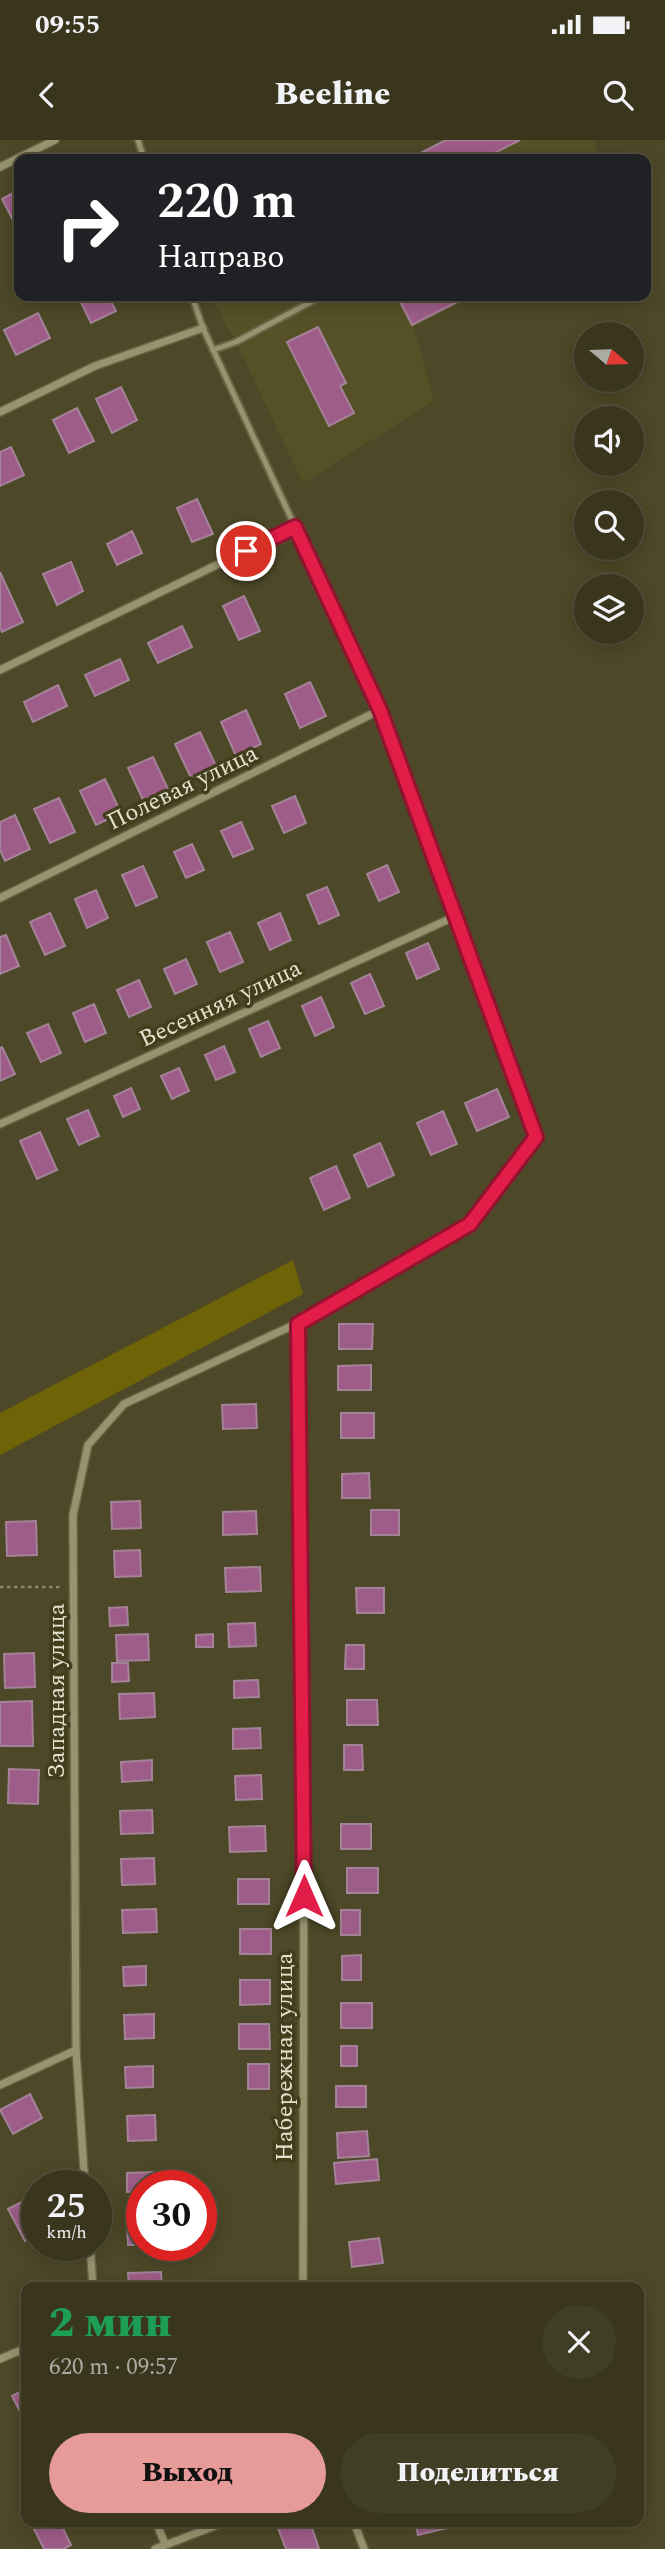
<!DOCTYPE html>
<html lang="ru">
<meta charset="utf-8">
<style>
body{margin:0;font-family:Spectral,serif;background:#413e26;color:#f1f3f6;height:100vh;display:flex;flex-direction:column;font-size:26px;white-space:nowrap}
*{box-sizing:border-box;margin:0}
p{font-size:23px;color:#ababa4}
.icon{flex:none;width:38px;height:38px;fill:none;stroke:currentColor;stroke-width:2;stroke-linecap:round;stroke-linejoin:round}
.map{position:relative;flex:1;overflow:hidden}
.details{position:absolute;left:21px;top:2142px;width:623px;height:245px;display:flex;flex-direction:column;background:#3a361d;border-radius:14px;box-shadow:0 4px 18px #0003,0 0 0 2px #54503b}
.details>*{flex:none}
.hud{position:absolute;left:14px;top:14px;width:637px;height:147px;border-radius:14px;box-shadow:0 4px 18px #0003,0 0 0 2px #54503b;background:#202124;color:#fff;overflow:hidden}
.needle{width:46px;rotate:109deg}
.fabs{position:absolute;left:574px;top:182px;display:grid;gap:14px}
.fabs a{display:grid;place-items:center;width:70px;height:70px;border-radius:50%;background:#3a361d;box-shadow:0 4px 18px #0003,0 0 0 2px #54503b;font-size:35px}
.speed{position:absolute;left:21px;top:2030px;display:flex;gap:14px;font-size:35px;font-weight:700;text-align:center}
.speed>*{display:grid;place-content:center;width:91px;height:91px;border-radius:50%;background:#3a361d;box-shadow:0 4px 18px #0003,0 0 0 2px #54503b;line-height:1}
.speed small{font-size:18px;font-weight:400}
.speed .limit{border:10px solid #d22;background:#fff;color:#111}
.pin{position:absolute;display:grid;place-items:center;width:60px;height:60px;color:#fff;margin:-30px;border:4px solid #fff;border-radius:50%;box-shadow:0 2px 7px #0007}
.me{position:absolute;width:77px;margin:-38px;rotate:0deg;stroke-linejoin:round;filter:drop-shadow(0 0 5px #0008)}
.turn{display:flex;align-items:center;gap:24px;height:147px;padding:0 28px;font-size:32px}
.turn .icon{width:91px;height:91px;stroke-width:2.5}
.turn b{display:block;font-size:49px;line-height:60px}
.round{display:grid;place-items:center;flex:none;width:74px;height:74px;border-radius:37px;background:#413e26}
.head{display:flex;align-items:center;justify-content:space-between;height:119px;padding:0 28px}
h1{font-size:42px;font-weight:800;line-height:52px;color:#1e9e55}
.cta{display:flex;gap:14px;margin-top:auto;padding:14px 28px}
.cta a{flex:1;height:80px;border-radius:42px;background:#e69b98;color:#111;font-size:28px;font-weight:800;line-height:80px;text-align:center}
.cta a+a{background:#413e26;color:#f1f3f6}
.status{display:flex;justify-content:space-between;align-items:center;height:49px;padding:0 35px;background:#3a361d;direction:ltr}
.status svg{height:19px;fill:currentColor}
header{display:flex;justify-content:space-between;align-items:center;height:91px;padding:0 28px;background:#3a361d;font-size:32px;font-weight:800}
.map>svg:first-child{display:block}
</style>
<div class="status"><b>09:55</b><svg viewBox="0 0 49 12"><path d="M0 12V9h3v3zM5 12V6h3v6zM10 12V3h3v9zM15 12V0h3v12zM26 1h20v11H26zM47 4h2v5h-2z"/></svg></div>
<header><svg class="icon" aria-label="back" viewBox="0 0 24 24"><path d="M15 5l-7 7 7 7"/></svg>Beeline<svg class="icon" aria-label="search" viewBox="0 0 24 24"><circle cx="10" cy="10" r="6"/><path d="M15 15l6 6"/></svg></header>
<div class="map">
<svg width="665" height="2409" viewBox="0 0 665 2409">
<rect width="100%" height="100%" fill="#4d4827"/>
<g fill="#565027">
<path d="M443 0H593L602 19H406Z"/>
<path d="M204 156H474L414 187 434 261 303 343 236 202 216 166Z"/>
</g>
<path fill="#6f6307" d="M293 1120 303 1154 0 1315V1273Z"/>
<g fill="#9e5d88" stroke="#a48297" stroke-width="2">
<path d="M446 0H520L483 19H409Z"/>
<path d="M19 50V92L2 59Z"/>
<path d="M78 156H108L116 171 91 183Z"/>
<path d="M397 156H469L412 185Z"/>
<path d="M38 173 50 198 16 215 4 190Z"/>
<path d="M318 187 346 243 340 246 354 273 329 286 287 202Z"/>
<path d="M121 247 137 280 112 293 96 259Z"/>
<path d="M77 268 94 301 69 313 53 280Z"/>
<path d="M11 307 24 335 0 346V312Z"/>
<path d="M197 359 213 394 192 402 177 368Z"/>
<path d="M132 391 142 413 117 425 107 404Z"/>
<path d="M71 422 83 451 57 465 43 434Z"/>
<path d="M0 432 23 482 2 492 0 487Z"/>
<path d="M244 456 260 491 239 500 223 466Z"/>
<path d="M182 486 192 507 158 523 148 503Z"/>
<path d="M120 519 129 540 95 556 85 535Z"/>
<path d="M310 542 326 576 300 588 285 554Z"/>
<path d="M58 545 67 566 33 582 24 562Z"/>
<path d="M246 570 261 604 236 616 221 582Z"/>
<path d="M200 592 216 626 191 638 175 604Z"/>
<path d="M153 617 169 651 144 662 128 628Z"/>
<path d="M105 639 121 673 96 685 80 651Z"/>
<path d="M295 656 306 683 284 693 272 666Z"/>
<path d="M59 658 75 692 50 703 34 669Z"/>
<path d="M15 675 30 709 5 721 0 710V682Z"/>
<path d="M241 682 253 709 233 717 221 691Z"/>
<path d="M192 704 204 730 186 738 174 712Z"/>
<path d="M387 725 399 752 379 761 367 734Z"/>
<path d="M143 726 157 757 136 766 122 735Z"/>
<path d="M327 747 339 775 319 784 307 755Z"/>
<path d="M96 750 108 778 87 788 75 759Z"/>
<path d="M50 773 65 806 45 815 30 782Z"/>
<path d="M280 773 291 800 270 810 258 783Z"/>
<path d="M230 792 243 822 220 832 207 802Z"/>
<path d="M6 795 19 826 0 834V797Z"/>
<path d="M428 803 439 829 417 839 406 813Z"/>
<path d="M186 819 197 844 175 854 164 829Z"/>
<path d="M370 834 384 866 365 874 351 843Z"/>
<path d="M139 840 151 867 129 877 117 850Z"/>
<path d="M321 857 334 887 315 896 302 866Z"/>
<path d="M94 864 106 893 85 902 73 873Z"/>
<path d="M268 881 280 908 261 917 249 889Z"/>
<path d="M48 884 61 913 41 922 27 893Z"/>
<path d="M224 906 235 932 216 940 205 915Z"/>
<path d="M2 907 15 934 0 941V908Z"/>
<path d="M179 928 189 951 172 959 161 936Z"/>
<path d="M131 948 140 969 123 977 114 956Z"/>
<path d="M497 949 509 977 477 991 465 963Z"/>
<path d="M88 970 99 996 79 1005 67 979Z"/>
<path d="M443 971 457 1004 431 1015 417 983Z"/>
<path d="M40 992 57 1030 37 1039 20 1001Z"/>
<path d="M380 1003 394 1035 368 1047 354 1015Z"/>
<path d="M336 1026 350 1058 324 1070 310 1038Z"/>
<path d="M339 1184H373L372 1209H339Z"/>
<path d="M371 1225V1250H338V1226Z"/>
<path d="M256 1264 257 1288 223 1289 222 1265Z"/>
<rect x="341" y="1273" width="33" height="25"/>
<path d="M369 1333 370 1358H342V1334Z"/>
<path d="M140 1361 141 1388 112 1389 111 1362Z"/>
<rect x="371" y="1370" width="28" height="25"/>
<path d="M256 1371 257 1394 223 1395V1372Z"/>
<path d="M36 1381 37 1415 7 1416 6 1382Z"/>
<path d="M140 1410 141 1436 115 1437 114 1411Z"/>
<path d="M260 1427 261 1451 226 1452 225 1428Z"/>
<path d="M356 1448H384V1473H357Z"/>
<path d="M127 1467 128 1485 110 1486 109 1468Z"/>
<path d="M255 1483 256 1506 229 1507 228 1484Z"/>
<path d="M148 1494 149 1520 117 1521 116 1495Z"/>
<path d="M213 1494V1507H196V1495Z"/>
<path d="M346 1505H364V1529H345Z"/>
<path d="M34 1513 35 1547 5 1548 4 1514Z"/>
<path d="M112 1523H128L129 1541 112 1542Z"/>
<path d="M258 1540 259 1557 234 1558V1541Z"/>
<path d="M154 1553 155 1577 120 1579 119 1554Z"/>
<path d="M347 1560H377L378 1585H347Z"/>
<path d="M32 1561 33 1606H0V1562Z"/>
<path d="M260 1588 261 1608 233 1609V1589Z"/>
<path d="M344 1605H362L363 1630H344Z"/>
<path d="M152 1620V1640L122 1642 121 1622Z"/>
<path d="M9 1629 39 1630 38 1664 8 1663Z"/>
<path d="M261 1635 262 1659 236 1660 235 1636Z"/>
<path d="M152 1670 153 1693 121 1694 120 1671Z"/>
<rect x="341" y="1684" width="30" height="25"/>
<path d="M265 1686 266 1711 230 1712 229 1687Z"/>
<path d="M154 1718 155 1744 122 1745 121 1719Z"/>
<rect x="347" y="1728" width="31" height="25"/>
<rect x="238" y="1739" width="31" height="25"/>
<path d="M156 1769 157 1792 123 1793 122 1770Z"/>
<rect x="341" y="1770" width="19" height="25"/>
<rect x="240" y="1789" width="31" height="25"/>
<path d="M361 1815V1840H342V1816Z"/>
<path d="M146 1826V1845L124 1846 123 1827Z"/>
<path d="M240 1840H270V1864L240 1865Z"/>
<rect x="341" y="1863" width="31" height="25"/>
<path d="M154 1874V1898L125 1899 124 1875Z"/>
<path d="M239 1884H269L270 1909H239Z"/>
<rect x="341" y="1906" width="16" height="20"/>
<rect x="248" y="1924" width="21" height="25"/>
<path d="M153 1926V1947L126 1948 125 1927Z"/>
<rect x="336" y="1946" width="30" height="21"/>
<path d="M30 1954 42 1978 13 1994 0 1970Z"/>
<path d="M155 1975 156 2000 128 2001 127 1976Z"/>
<path d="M367 1991 369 2016 338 2018 337 1993Z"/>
<path d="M377 2019 379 2040 336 2044 334 2023Z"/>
<path d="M155 2032V2046H142V2051L127 2052V2033Z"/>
<path d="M29 2058 37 2073V2094L25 2101 8 2069Z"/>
<path d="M127 2082H142V2105H128Z"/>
<path d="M379 2098 383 2123 352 2127 349 2102Z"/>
<path d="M161 2132 162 2147H129L128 2133Z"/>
<path d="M26 2249V2278L24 2279 12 2256Z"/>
<path d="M50 2382H60L71 2405 63 2409H44L34 2389Z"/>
<path d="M295 2382H310L319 2409H286L278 2388Z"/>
<path d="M415 2382H446L447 2388 418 2395Z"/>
</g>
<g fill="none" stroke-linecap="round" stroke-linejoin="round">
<defs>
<g id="lane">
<path d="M138 0 144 19"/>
<path d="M192 156 203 188 380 570 536 997 470 1084 298 1183"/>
<path d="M213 210 236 202 322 156"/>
</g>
<g id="street">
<path d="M0 27 55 0"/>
<path d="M0 272 95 226 203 188"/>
<path d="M0 530 295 387"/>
<path d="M0 758 380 570"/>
<path d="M0 984 456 776"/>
<path d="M0 1945 76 1910"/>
<path d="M85 2046 76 1910 73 1375 88 1305 124 1264 298 1183 304 1646 303 2147"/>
<path d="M90 2105 93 2147"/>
<path d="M0 2219 26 2208"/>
<path d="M156 2382 165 2404"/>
<path d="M354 2382 364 2409"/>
<path d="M155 2409 225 2382"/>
</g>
</defs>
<use href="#lane" stroke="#686446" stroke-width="9"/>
<use href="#street" stroke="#686446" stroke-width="10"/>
<path stroke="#8d896e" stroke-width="2.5" stroke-dasharray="3.5 3.5" stroke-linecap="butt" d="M0 1447H61"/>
<use href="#lane" stroke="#98936f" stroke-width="5"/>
<use href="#street" stroke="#98936f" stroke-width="7"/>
</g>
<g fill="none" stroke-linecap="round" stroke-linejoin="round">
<defs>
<path id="route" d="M246 411 295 387 380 570 536 997 470 1084 298 1184 304 1756"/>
</defs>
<use href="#route" stroke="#92132f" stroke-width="18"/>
<use href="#route" stroke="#e11d48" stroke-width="12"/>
</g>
<g text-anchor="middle" stroke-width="7" stroke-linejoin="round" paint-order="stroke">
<g font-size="24" fill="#e3e1ce" stroke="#423d1c">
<text transform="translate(182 647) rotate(-26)" y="8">Полевая улица</text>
<text transform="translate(220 863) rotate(-25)" y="8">Весенняя улица</text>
<text transform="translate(56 1551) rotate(-90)" y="8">Западная улица</text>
<text transform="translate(284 1917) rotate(-90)" y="8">Набережная улица</text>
</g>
</g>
</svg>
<div class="fabs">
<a><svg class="needle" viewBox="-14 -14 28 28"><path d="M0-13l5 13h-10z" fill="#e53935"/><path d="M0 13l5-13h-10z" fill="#ababa4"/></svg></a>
<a><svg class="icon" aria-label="sound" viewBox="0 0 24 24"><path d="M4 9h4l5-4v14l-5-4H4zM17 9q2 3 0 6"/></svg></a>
<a><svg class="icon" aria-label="search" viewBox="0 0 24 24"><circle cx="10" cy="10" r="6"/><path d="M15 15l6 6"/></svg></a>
<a><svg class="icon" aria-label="layers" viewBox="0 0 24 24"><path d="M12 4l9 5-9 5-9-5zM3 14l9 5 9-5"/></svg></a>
</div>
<div class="speed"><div>25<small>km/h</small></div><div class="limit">30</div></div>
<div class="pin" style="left:246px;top:411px;background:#d93025"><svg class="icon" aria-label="arrive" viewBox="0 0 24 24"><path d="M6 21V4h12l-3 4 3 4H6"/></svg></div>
<svg class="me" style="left:304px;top:1756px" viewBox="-20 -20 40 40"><path d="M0-17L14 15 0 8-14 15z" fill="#e11d48" stroke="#fff" stroke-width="4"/></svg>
<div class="hud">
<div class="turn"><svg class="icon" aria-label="right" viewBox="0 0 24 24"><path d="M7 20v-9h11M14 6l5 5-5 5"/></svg><div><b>220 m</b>Направо</div></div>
</div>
<section class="details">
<div class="head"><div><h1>2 мин</h1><p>620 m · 09:57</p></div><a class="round"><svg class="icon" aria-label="close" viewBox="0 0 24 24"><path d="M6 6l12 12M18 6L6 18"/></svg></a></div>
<div class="cta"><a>Выход</a><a>Поделиться</a></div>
</section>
</div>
